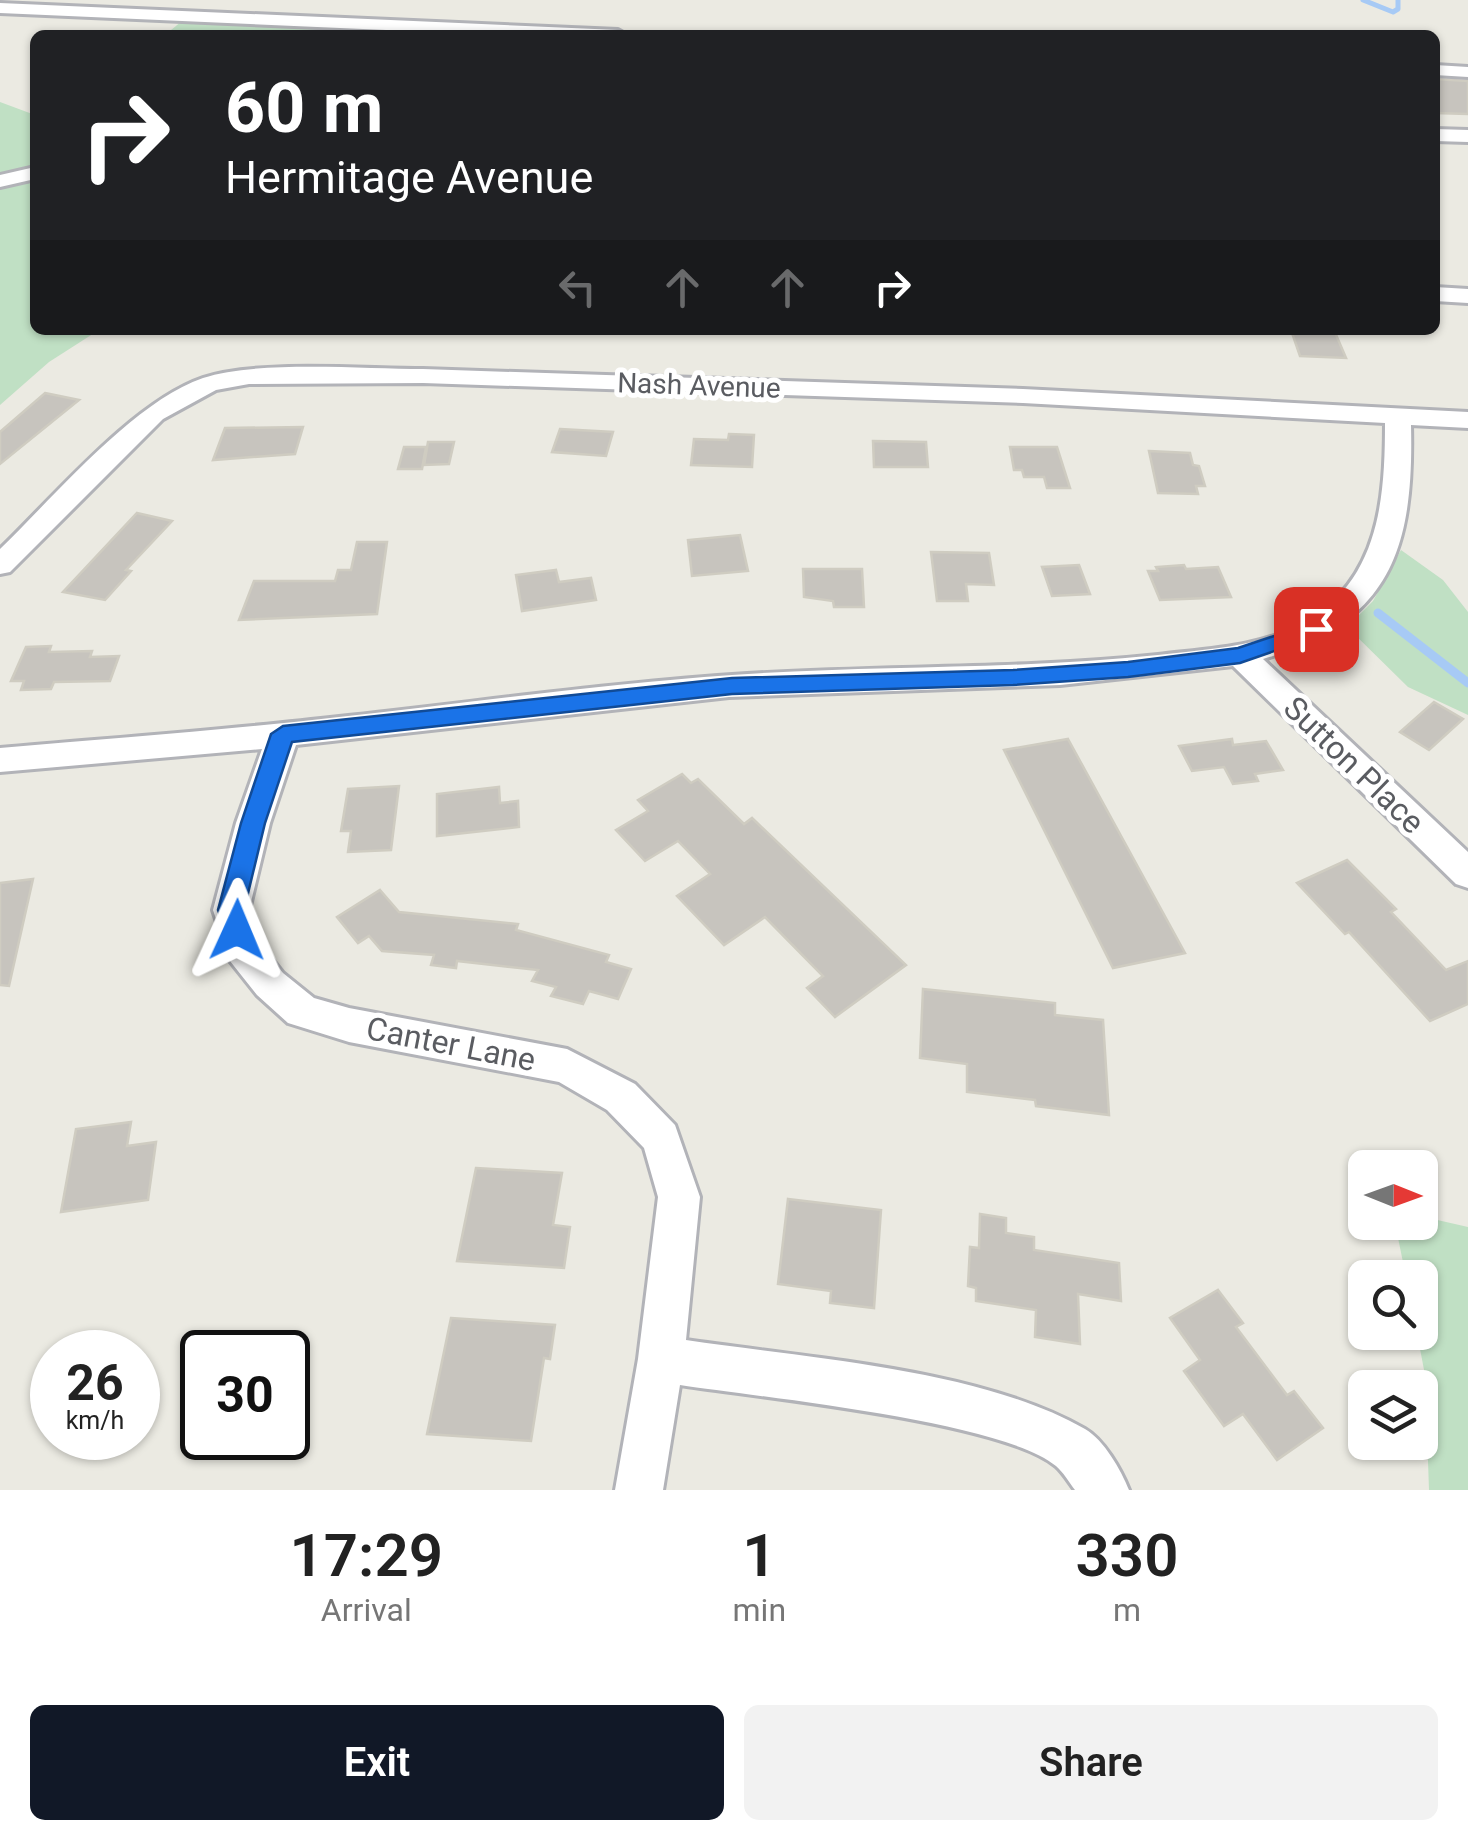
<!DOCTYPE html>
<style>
body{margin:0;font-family:Roboto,sans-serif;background:#f2f2f2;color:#222;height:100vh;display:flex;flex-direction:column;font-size:38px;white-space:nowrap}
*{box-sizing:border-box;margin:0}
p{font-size:32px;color:#767676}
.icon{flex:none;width:55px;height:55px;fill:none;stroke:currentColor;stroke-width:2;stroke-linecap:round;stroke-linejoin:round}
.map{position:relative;height:1490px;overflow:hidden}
.drawer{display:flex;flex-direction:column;background:#fff;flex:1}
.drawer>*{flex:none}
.guide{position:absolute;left:30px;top:30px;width:1410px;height:305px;border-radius:15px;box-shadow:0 2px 8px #0004;background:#202124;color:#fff;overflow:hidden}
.needle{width:65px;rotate:91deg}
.buttons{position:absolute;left:1348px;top:1150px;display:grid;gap:20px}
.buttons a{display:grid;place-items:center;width:90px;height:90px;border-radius:15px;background:#fff;box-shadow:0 2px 8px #0004;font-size:50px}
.speed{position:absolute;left:30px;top:1330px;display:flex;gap:20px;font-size:50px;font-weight:700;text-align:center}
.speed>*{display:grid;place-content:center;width:130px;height:130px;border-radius:50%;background:#fff;box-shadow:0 2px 8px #0004;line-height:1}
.speed small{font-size:25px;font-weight:400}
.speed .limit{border:5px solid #111;border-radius:15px;background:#fff;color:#111}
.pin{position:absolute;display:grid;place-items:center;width:85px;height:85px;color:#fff;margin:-42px;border-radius:20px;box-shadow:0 5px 15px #0006}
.me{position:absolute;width:110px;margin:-55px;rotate:1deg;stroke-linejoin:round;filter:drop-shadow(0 0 8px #0008)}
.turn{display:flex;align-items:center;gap:35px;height:210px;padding:0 30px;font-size:45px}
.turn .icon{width:130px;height:130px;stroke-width:2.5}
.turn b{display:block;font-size:70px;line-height:85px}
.lanes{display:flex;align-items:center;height:95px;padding:0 30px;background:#0003;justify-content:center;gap:50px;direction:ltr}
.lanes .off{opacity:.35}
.eta{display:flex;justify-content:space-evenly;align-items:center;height:170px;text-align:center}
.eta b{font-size:60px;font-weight:600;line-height:70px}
.cta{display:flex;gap:20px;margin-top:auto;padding:20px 30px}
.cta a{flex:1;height:115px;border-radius:15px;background:#111827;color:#fff;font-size:40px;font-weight:600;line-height:115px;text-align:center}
.cta a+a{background:#f2f2f2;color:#222}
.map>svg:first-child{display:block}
</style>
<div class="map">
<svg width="1468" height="1490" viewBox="0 0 1468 1490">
<rect width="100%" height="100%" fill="#ebeae2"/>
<g fill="#c0e0c4">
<path d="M182 21 342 29 348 35H165Z"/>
<path d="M0 102 35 115V330H99L49 362 0 405Z"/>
<path d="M1401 550 1443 580 1468 612V715L1408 687 1347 627 1373 601Z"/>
<path d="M1420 1216 1468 1227V1490H1429L1425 1375 1417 1333 1420 1332V1278L1406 1277 1395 1223 1420 1222Z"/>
</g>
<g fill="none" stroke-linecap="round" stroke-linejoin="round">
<path stroke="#a7caf5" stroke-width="5" d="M1363 0 1393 12 1398 9V0"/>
<path stroke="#a7caf5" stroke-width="9" d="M1378 613 1468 683"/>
</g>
<g fill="#c7c4be" stroke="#cfccc1" stroke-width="2.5">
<path d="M1435 79 1468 81V114L1435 113Z"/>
<path d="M1291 330H1334L1346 358 1300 356Z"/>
<path d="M45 393 79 400 0 464V432Z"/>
<path d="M303 427 295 454 213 460 225 428Z"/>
<path d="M560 429 613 432 606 456 552 452Z"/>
<path d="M729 434 754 435 752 467 691 465 694 439 728 440Z"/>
<path d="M873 441 926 442 928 467H874Z"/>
<path d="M428 442H454L449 464 424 465Z"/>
<path d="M404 447H426L422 469H398Z"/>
<path d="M1010 447H1057L1070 488H1047L1044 477H1024L1022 470H1014Z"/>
<path d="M1149 451 1190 453 1193 465 1199 466 1205 486H1196L1198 494 1158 493Z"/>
<path d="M137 513 172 521 126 570 131 571 105 600 63 592Z"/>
<path d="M740 535 748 571 692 576 688 540Z"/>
<path d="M357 542H387L377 614 239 620 254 581H335L338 570H351Z"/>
<path d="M931 552 989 553 994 585 966 584 968 601H937Z"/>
<path d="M1079 565 1090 594 1052 596 1042 567Z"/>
<path d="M1184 565 1186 569 1218 567 1231 597 1160 600 1148 571H1158L1156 567Z"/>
<path d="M803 569H862L864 607H834L833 601 804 597Z"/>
<path d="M556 570 559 582 591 578 596 600 522 611 516 575Z"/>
<path d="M51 646 49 652 92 651 90 657 119 656 110 681 54 682 51 689 21 690 24 681H11L26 647Z"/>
<path d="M1434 702 1463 719 1429 750 1400 732Z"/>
<path d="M1068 739 1185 953 1113 968 1004 750Z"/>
<path d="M1232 739 1233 745 1266 741 1283 770 1255 774 1258 781 1233 784 1224 767 1192 771 1179 746Z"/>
<path d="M682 774 691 783 698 779 744 824 752 818 906 965 835 1017 807 988 823 976 765 917 724 945 677 896 710 874 678 841 645 861 616 830 648 811 638 800Z"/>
<path d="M399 786 391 850 348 852 351 831H341L348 789Z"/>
<path d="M499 787 500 803 518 801 519 827 437 836V794Z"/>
<path d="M1347 860 1396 909 1391 912 1446 970 1468 961V1004L1430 1021 1349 932 1345 934 1297 883Z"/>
<path d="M33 879 9 986 0 985V883Z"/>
<path d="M380 890 399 912 518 924 516 930 609 955 606 962 631 969 618 999 589 991 583 1004 551 996 556 987 532 981 538 970 457 961 456 968 431 965 434 955 382 951 369 936 358 943 337 917Z"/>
<path d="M923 989 1055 1003V1015L1103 1020 1109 1115 1036 1106 1035 1100 967 1092V1064L920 1058Z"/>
<path d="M131 1122 127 1146 156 1142 148 1200 61 1212 76 1129Z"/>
<path d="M476 1168 562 1173 553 1225 570 1227 564 1268 457 1261Z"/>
<path d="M788 1199 881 1210 874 1308 830 1303 831 1291 778 1284Z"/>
<path d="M980 1214 1006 1218V1233L1034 1237V1250L1119 1263 1121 1301 1078 1294 1080 1344 1035 1337 1036 1310 976 1301V1288L968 1286 970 1247 979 1248Z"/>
<path d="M1218 1290 1243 1323 1236 1327 1287 1395 1294 1391 1323 1428 1277 1460 1243 1414 1224 1426 1184 1371 1200 1360 1170 1318Z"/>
<path d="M451 1318 555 1325 550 1359 544 1358 531 1441 427 1434Z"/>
</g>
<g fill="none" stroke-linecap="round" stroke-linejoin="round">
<defs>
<g id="street">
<path d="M0 3 618 30 627 35H501L0 13Z"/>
<path d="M1435 65 1468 67V77L1435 75Z"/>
<path d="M1435 129 1468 130V142L1435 141Z"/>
<path d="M35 167V179L0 187V175Z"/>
<path d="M1435 287 1468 289V303L1435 301Z"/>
<path d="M423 369 1023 389 1468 412V428L1411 425C1414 548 1391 623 1263 659L1468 852V888L1456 884 1233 666 1060 685 729 697 296 745 270 823 249 910 259 943 283 973 314 998 349 1008 567 1049 635 1084 675 1125 700 1197 686 1340C806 1358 981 1369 1085 1429 1104 1440 1121 1470 1129 1490H1075C1069 1482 1063 1472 1056 1466 1002 1421 758 1397 680 1385L663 1490H615L638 1359 658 1197 644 1148 607 1110 559 1082 349 1042 288 1023 257 995 230 961 213 910 236 823 262 749 0 772V748C113 738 227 730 339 717 470 703 601 684 732 675 874 665 1016 670 1158 655 1207 649 1264 647 1308 621 1379 577 1385 500 1385 423L1023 403 423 383 249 384 216 390 163 419 10 572 0 574V549C54 497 133 402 203 378 257 360 363 369 423 369Z"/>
</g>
</defs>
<use href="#street" stroke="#b2b3b8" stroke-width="6"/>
<use href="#street" fill="#fff" fill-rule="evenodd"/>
</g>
<path fill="#1a73e8" stroke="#114b97" stroke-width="2.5" d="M1316 622 1326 629 1323 634 1240 663 1128 677 1013 685 732 694 292 742 265 823 244 910 250 930 246 937 237 940 228 937 218 910 241 823 271 734 283 726 732 678 1013 670 1128 662 1238 648Z"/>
<g text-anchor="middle" stroke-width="10" stroke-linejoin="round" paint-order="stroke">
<g font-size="28" fill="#5a5c61" stroke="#fff">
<text transform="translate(699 385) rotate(2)" y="10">Nash Avenue</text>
</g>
<g font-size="32" fill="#5a5c61" stroke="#fff">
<text transform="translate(1354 765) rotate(44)" y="11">Sutton Place</text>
<text transform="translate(451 1044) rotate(11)" y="11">Canter Lane</text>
</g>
</g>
</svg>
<div class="buttons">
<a><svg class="needle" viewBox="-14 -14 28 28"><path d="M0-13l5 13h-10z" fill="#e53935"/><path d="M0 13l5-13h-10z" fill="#767676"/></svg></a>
<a><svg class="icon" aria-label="search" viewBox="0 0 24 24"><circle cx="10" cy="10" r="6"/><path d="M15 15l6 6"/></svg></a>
<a><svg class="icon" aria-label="layers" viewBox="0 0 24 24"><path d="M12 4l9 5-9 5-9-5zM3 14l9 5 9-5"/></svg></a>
</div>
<div class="speed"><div>26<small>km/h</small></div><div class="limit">30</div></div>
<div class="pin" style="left:1316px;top:629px;background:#d93025"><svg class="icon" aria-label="arrive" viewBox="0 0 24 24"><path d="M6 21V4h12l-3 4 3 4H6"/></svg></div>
<svg class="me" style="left:237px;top:930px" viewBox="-20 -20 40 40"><path d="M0-17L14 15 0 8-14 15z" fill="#1a73e8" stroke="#fff" stroke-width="4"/></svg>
<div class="guide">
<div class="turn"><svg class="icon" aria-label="right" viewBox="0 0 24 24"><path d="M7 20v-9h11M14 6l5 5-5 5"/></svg><div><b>60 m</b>Hermitage Avenue</div></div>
<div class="lanes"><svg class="icon off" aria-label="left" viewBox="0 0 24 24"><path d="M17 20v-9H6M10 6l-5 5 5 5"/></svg><svg class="icon off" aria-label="ahead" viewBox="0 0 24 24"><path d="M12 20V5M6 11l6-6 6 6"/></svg><svg class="icon off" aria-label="ahead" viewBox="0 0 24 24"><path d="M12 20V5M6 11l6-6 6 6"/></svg><svg class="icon" aria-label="right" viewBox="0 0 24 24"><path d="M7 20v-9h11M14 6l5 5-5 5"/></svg></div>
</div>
</div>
<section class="drawer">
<div class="eta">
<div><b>17:29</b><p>Arrival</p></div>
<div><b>1</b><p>min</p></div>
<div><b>330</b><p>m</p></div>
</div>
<div class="cta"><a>Exit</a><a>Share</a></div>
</section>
